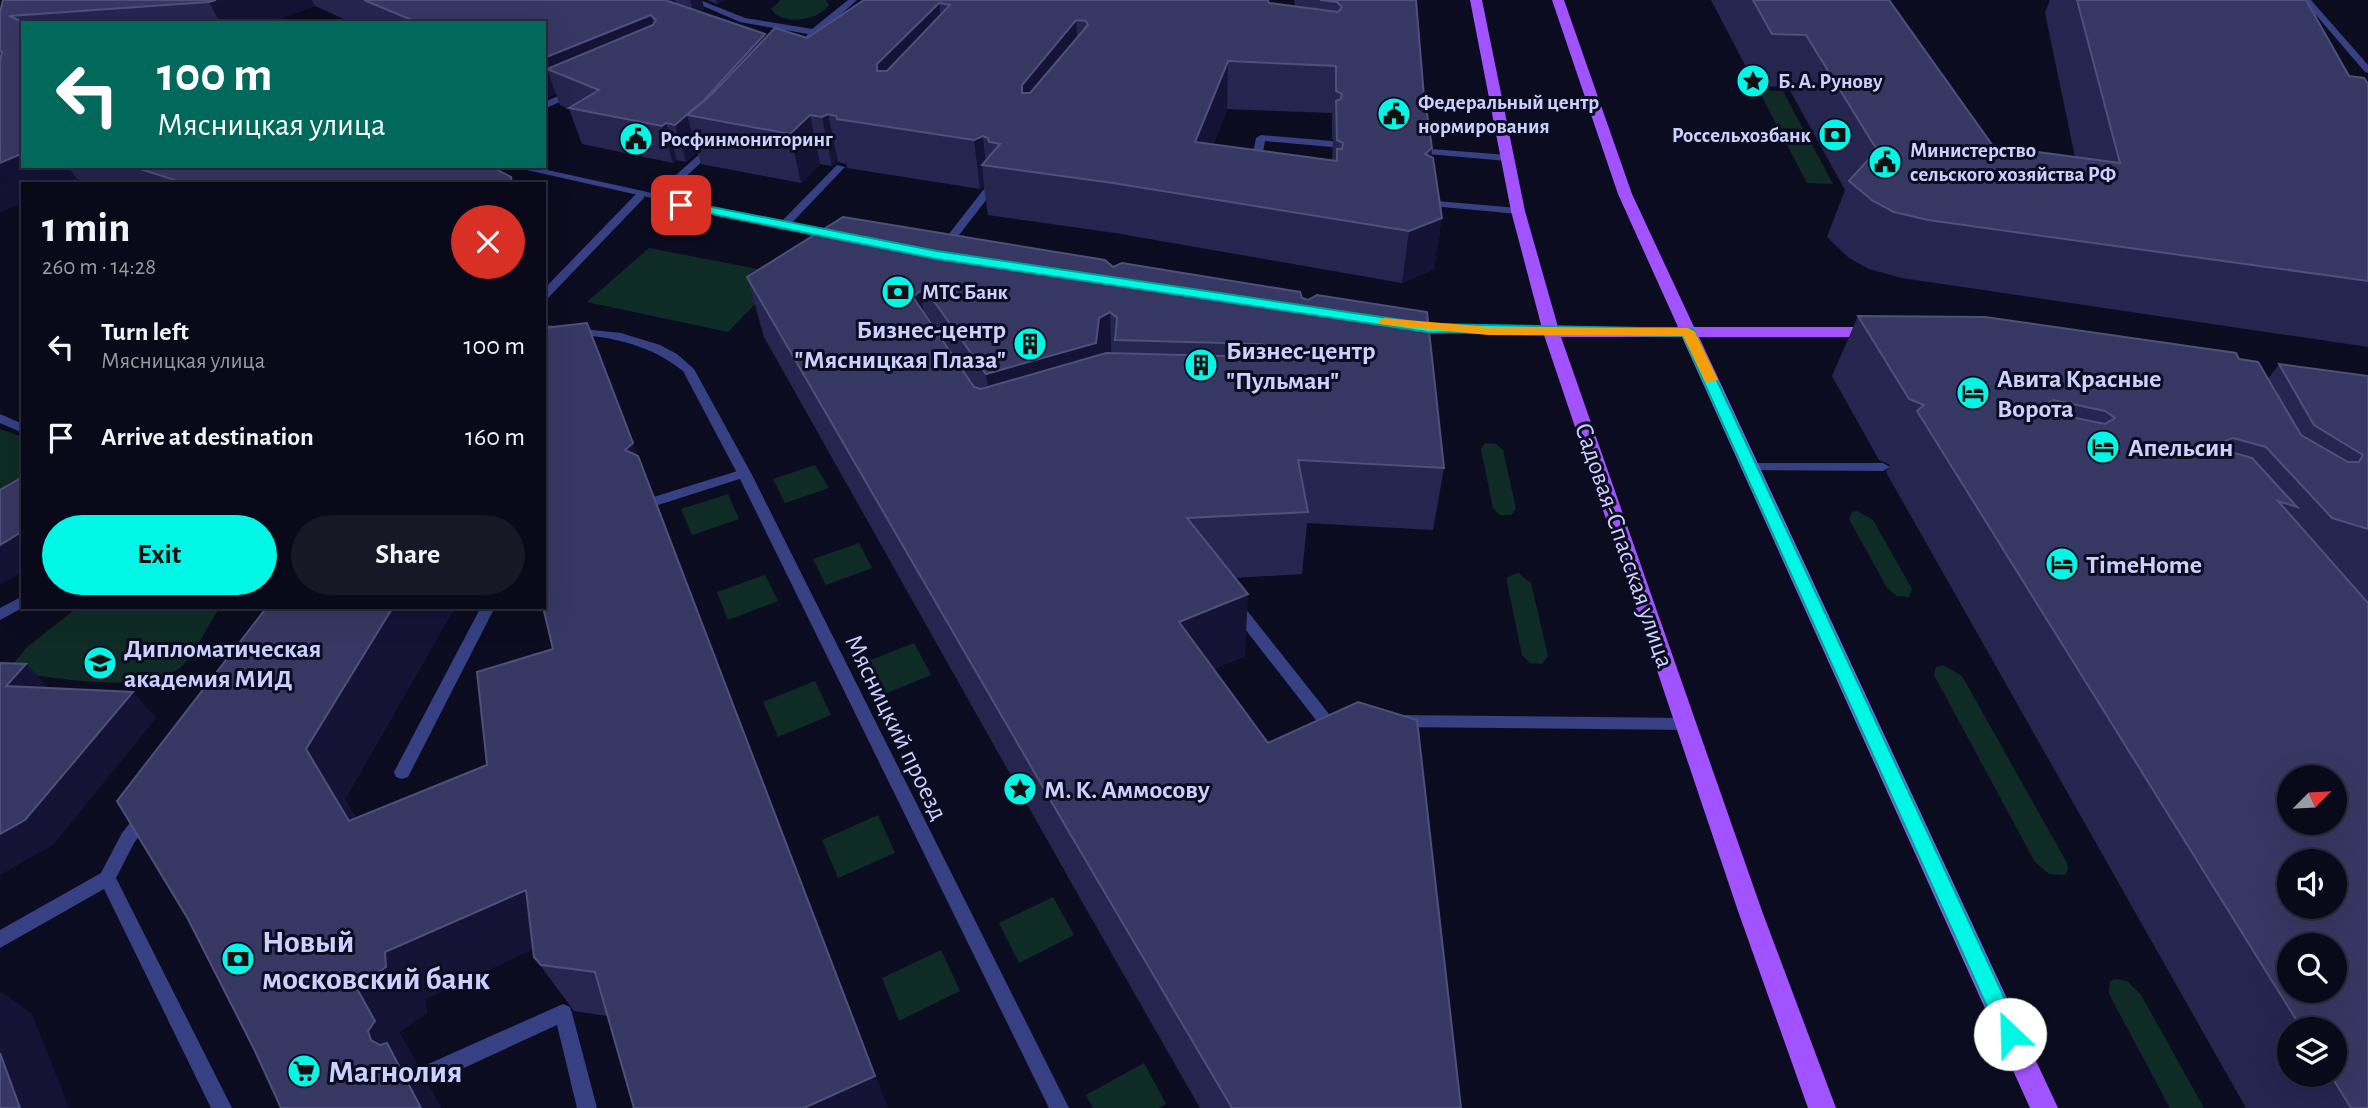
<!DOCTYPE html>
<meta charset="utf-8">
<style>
body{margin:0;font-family:"Alegreya Sans",sans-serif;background:#171726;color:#f1f3f6;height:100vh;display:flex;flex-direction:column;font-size:26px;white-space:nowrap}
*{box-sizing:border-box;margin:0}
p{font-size:23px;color:#999aa2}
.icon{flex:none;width:38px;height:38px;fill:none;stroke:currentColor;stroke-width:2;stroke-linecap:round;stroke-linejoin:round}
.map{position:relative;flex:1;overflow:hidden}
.sheet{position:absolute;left:21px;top:182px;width:525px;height:427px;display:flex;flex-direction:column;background:#090919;border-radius:0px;box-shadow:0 7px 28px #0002,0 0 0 2px #292a38}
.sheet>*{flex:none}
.banner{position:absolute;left:21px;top:21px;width:525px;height:147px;border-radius:0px;box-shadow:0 7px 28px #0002,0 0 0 2px #292a38;background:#00695c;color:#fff;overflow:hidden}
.needle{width:46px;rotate:66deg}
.buttons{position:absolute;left:2277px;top:765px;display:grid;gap:14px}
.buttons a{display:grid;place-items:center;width:70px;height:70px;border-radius:50%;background:#090919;box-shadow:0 7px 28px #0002,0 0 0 2px #292a38;font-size:35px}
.pin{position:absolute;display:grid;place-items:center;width:60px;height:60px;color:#fff;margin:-30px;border-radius:14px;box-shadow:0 4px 10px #0006}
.me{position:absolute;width:77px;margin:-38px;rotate:336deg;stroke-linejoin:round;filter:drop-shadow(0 0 5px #0008)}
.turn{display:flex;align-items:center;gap:24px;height:147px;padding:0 21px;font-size:32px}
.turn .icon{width:91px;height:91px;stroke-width:2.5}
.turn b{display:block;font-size:49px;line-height:60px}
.round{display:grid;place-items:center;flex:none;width:74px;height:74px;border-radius:37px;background:#171726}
.headline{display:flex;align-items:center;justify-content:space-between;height:119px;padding:0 21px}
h1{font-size:42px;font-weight:700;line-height:52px}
.button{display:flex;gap:14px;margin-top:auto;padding:14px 21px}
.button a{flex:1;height:80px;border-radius:42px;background:#00f7e5;color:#111;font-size:28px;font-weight:700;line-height:80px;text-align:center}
.button a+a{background:#171726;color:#f1f3f6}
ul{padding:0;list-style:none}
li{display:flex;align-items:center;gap:21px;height:91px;padding:0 21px}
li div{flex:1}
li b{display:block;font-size:26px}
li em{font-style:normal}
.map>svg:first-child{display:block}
</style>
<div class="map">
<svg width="2368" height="1108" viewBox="0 0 2368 1108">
<rect width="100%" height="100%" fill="#0c0c21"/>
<g fill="#0f2b25">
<path d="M781 0H826L829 5C819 21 781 26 771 9Z"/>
<path d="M1759 90 1783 91 1803 129 1778 128Z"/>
<path d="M1784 139H1809L1833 184 1807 183Z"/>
<path d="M649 248 784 274 728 332 587 302Z"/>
<path d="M0 429 23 437V503L0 513Z"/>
<path d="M1485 443 1496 444 1503 450 1516 509 1511 515H1500L1493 508 1481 449Z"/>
<path d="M815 465 829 488 785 503 773 479Z"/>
<path d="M728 494 739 519 692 535 681 509Z"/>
<path d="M1857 511 1873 520 1912 589 1909 597 1897 596 1887 588 1849 519 1852 512Z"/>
<path d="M859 543 872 568 826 585 813 559Z"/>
<path d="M1518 573 1531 583 1548 656 1542 664 1530 663 1522 655 1507 582V577Z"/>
<path d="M765 575 778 601 728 620 717 592Z"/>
<path d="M78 607H221C207 624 198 651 182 666 145 697 53 676 7 672L26 648Z"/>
<path d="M914 643 931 675 882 695 866 662Z"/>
<path d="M1943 665 1962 676 2067 863 2068 870 2065 875 2049 874 2035 862 1934 675 1936 667Z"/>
<path d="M815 681 831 715 778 737 763 702Z"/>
<path d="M878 815 895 853 838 878 822 840Z"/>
<path d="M1053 897 1074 935 1019 963 999 923Z"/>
<path d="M941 950 960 991 899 1021 882 978Z"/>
<path d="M2117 979 2127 981 2141 995 2204 1108H2170L2109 994 2110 981Z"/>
<path d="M1144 1063 1166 1104 1159 1108H1093L1086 1095Z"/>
</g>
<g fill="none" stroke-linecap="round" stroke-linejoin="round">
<g fill="#364082" fill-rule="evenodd">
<path d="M689 0H700L745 18 812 29 848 0H857L799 52 795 49 808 34 740 22Z"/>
<path d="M313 21H318L319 23H309Z"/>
<path d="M575 89 580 92 578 94 544 109V102Z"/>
<path d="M1261 135 1332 141 1337 144 1332 147 1265 141 1260 169 1255 172 1250 169 1256 138Z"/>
<path d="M711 144 719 146 659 201H651V197Z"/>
<path d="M1419 148 1507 155 1512 158 1507 161 1416 153V149Z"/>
<path d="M837 165 845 167 786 229H778V225Z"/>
<path d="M988 188 993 191 946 252H938V248L984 189Z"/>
<path d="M1425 200 1518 208 1523 211 1518 214 1421 205 1420 203Z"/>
<path d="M0 414 23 424V433L0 423Z"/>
<path d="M1753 463H1883L1890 467 1883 471 1748 470 1746 467Z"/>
<path d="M744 469 751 473 749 476 655 506 648 501 650 498Z"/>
<path d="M23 596 24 607 0 620V608Z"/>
<path d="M1236 602 1241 603 1329 714 1345 716 1347 720 1345 724 1339 726 1319 724 1231 611 1229 607 1231 603Z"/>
<path d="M481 607H495L408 777 402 779 396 777 394 772Z"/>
<path d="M1398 715 1687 718 1693 720 1695 724 1693 728 1687 730 1398 727 1392 725 1390 721 1392 717Z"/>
<path d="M563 1004 570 1007 572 1013 597 1108H577L557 1025 431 1083 424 1086 417 1083 414 1076 417 1069Z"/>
</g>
<g fill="#364082" fill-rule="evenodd">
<path d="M2303 0H2311L2368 65V73L2365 72Z"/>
<path d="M640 193 644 194V198L548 298 544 299V289L636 194Z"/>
<path d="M544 325 621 333 660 345 677 354 694 369 751 473 1069 1108H1049L737 473 683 371C640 337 596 336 544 331Z"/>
<path d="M146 808 152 810 154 815 134 843 116 878 232 1108H211L104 889 0 948V930L101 873 122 833 140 810Z"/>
</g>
<g fill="#364082" fill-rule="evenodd">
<path d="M509 166H529L834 233 839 236 834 239Z"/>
<path d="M1411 322 1551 329 1557 332 1551 335 1407 327V323Z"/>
</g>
<path fill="#a153ff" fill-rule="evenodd" d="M1470 0H1482L1525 211 1558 327H1678L1618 194 1552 0H1564L1632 194 1694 327H1875L1883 332 1875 337H1699L2058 1108H2030L1682 337H1561L1762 911 1836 1108H1808L1738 911 1543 332 1511 211Z"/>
</g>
<g fill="#262550" fill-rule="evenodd">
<path d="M3 0H702L704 9 699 12 765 34 766 37 807 38 864 0 1269 3 1295 6 1294 0H1416L1424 97 1423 106 1432 148 1431 157 1434 269 1402 283 1115 233 988 215 984 187 980 189 847 168 846 164 838 162 832 166 820 164 801 183 701 164 697 151 686 162 677 160 673 163 582 144 569 109 560 105 556 94 544 98V23H353L315 6 267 23H23V166H490L514 184H92L77 179 23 184V202L0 212V12ZM1227 109 1332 113V139L1333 140 1332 161 1213 145Z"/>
<path d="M707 0H726L717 4Z"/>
<path d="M1711 0H1889L1993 146 2075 157 2045 13 2050 0H2306L2349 76 2368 84V347L1902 278 1869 269 1849 258 1827 237 1845 190 1788 87 1756 86Z"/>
<path d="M1113 267 1302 298 1444 468 1433 530 1307 523 1302 574 1235 578 1245 656 1214 669 1461 1108H1200L1076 891 764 337 747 277Z"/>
<path d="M1858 316 2239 359 2268 379 2279 364 2368 376V1108H2246L1886 472 1890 465 1879 460 1832 376ZM2289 1029H2334V1074H2289Z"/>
<path d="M544 328 607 1016 574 1011 534 957 533 949 425 999 427 1013 399 1032 418 1066 414 1071 429 1087 441 1108H281L267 607H455L345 799 356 818 487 765 553 649Z"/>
</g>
<g fill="#141335">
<path d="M216 0H312L315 6 267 23H220L209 2Z"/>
<path d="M651 0H675L681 19Z"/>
<path d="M690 0H702L704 9 694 14Z"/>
<path d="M716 0H726L717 4Z"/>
<path d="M939 3 945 48 885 111 877 71V64Z"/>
<path d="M651 15 661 50 547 69 556 94 545 99 544 96V58Z"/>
<path d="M1076 20 1079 66 1026 133 1022 85Z"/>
<path d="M765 34 773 70 687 115 697 151 686 162 675 125Z"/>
<path d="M1228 61 1227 109 1194 192 1195 142Z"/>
<path d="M828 114 838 162 832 166 822 117Z"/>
<path d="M810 115 820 164 801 183 790 134Z"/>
<path d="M666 123 677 160 673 163 662 126Z"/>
<path d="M983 136 986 166 982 165 984 187 980 189 974 140Z"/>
<path d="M1432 148 1425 198V154Z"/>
<path d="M23 153V166H68L77 179 66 184H23V202L0 212V163Z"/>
<path d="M1442 218 1434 269 1402 283 1409 231Z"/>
<path d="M920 291 931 352 913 297Z"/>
<path d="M1110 312 1112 373 994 436 986 374Z"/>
<path d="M587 323 888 1108H804L625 450Z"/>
<path d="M2053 400 2017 461 2043 406Z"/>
<path d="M2233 438 2188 499 2225 441Z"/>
<path d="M23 531V572L0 585V545Z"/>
<path d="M1248 594 1245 656 1180 684 1179 622Z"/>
<path d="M393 607H455L345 799 388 870 349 821 306 749Z"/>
<path d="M26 664 51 690 6 686Z"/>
<path d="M133 692 156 718 53 845 0 875V834Z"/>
<path d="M526 890 558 938 425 999 427 1013 399 1032 418 1066 414 1071 429 1087 441 1108H421L371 1040 356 987 385 952Z"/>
<path d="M0 991 32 1014 69 1108H20L0 1053Z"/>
</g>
<g fill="#373763" stroke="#4f4f7b" stroke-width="2" fill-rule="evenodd">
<path d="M3 0H216L209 2 9 16 26 23H23V153L0 163V61L2 52 0 51V12Z"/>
<path d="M364 0H665L765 34 704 100 675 125 666 123 662 126 569 108 599 90 547 69 653 25 656 20 651 15 544 58V23H419Z"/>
<path d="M864 0H1268L1269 3 1338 12 1342 7 1337 2 1320 0H1416L1424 97 1420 104 1426 107 1432 148 1425 154 1433 158 1442 218 1409 231 1113 183 982 165 1000 144 989 142 988 138 983 136 974 140 837 119 836 116 828 114 822 117 810 115 790 134 687 115 711 95 775 28 807 38ZM939 3 950 5 887 71H877V64ZM1076 20 1086 21 1088 25 1030 93H1022V85ZM1228 61 1336 66V91L1342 94 1341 99 1336 101 1337 140 1343 143 1342 149H1337V161L1195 142Z"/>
<path d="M1753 0H1889L1993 146 2120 163 2077 0H2306L2349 76 2364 78 2368 84V281L1928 220 1894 212 1873 201 1849 181 1877 150 1806 35 1772 34Z"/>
<path d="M131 166H490L511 177 512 184H187Z"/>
<path d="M843 217 1105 260 1113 267 1122 263 1300 292 1302 298 1308 300 1317 295 1427 312 1444 468 1298 460 1308 512 1187 518 1248 594 1179 622 1268 743 1358 702 1417 720 1461 1108H1232L1069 832 747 277ZM920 291 928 293 986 374 1096 343 1099 318 1110 312 1117 318 1115 340 1262 344 1271 351 1262 357 1106 353 981 389 974 387 913 297Z"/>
<path d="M1858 316 1985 317 2236 353 2239 359 2258 362 2301 435 2348 462H2359L2363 455 2314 425 2279 364 2368 376V529L2332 518 2266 447 2233 438 2225 441 2223 447 2227 451 2252 458 2297 507 2278 501 2368 603V1108H2351L2330 1074H2334V1029H2302L1917 411 1924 405 1909 399ZM2053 400 2105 411 2115 418 2105 424 2047 412 2043 406ZM2289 777H2334V822H2289ZM2289 861H2334V906H2289ZM2289 945H2334V990H2289Z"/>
<path d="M587 323 633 443 625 450 638 456 875 1076 804 1108H634L595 972 541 965 534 957 526 890 385 952 386 967 356 987 375 1021 368 1031 371 1040 380 1045 387 1043 421 1108H281L255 1051 188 919 117 801 267 607H393L306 749 349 821 487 765 477 672 553 649 543 607H544V328Z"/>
<path d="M23 477V531L0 545V490Z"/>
<path d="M0 663 26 664 6 686 133 692 25 820 0 834Z"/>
<path d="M0 1053 20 1108H0Z"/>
</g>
<path fill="#00f7e5" stroke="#00a195" stroke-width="2" d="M681 201 937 251 1428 324 1693 329 2018 1027 2021 1034 2018 1042 2010 1045 2003 1042 1683 336 1428 332 937 259 676 207V202Z"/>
<path fill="#f59e0b" d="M1384 318 1488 327 1688 328 1695 332 1718 380 1706 383 1683 336 1488 335 1379 324 1377 322Z"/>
<defs>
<symbol id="sight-disc" viewBox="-11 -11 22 22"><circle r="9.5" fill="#00f7e5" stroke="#0c0c21"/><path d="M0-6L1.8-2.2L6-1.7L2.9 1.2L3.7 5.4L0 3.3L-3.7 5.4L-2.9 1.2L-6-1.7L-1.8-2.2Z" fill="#111"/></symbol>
<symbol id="civic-disc" viewBox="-11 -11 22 22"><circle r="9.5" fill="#00f7e5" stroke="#0c0c21"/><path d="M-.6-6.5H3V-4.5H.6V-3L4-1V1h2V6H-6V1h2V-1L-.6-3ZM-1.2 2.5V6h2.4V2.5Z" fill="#111"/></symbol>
<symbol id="bank-disc" viewBox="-11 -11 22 22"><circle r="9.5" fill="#00f7e5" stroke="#0c0c21"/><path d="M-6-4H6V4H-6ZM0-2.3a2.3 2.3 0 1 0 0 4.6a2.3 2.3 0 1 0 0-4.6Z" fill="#111"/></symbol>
<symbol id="building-disc" viewBox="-11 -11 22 22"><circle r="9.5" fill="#00f7e5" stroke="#0c0c21"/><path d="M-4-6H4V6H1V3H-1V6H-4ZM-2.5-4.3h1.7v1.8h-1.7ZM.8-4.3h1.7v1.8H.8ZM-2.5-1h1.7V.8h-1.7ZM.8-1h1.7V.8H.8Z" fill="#111"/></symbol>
<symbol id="hotel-disc" viewBox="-11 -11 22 22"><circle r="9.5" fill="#00f7e5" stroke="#0c0c21"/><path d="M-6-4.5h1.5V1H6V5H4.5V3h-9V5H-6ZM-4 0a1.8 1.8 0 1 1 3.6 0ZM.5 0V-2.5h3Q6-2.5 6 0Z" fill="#111"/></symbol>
<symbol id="university-disc" viewBox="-11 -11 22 22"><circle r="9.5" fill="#00f7e5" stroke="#0c0c21"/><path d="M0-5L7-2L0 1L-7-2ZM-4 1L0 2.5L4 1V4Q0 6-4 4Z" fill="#111"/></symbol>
<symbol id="supermarket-disc" viewBox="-11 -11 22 22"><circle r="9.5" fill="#00f7e5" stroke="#0c0c21"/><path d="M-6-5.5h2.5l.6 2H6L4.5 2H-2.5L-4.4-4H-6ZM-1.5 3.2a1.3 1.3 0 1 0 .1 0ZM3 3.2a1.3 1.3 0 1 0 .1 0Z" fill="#111"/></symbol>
</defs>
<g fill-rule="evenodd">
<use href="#sight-disc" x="1734" y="62" width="38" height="38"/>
<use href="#civic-disc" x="1375" y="95" width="38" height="38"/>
<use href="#bank-disc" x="1816" y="116" width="38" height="38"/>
<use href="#civic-disc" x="617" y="120" width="38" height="38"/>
<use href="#civic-disc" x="1866" y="143" width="38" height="38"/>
<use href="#bank-disc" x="879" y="273" width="38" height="38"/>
<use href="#building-disc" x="1011" y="325" width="38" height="38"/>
<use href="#building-disc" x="1182" y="346" width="38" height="38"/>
<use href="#hotel-disc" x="1954" y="374" width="38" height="38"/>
<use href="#hotel-disc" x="2084" y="428" width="38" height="38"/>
<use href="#hotel-disc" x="2043" y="545" width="38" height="38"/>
<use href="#university-disc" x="81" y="644" width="38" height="38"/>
<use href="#sight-disc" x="1001" y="770" width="38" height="38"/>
<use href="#bank-disc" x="219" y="940" width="38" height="38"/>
<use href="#supermarket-disc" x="285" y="1052" width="38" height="38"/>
</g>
<g text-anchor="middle" stroke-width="6" stroke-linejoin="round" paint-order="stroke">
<g font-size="21" font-weight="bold" fill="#ccd0ff" stroke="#0c0c21" text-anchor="start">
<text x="1778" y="88">Б. А. Рунову</text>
<text x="1418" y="109">Федеральный центр<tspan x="1418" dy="24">нормирования</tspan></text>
<text x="1811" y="142" text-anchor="end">Россельхозбанк</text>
<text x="660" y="146">Росфинмониторинг</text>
<text x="1910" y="157">Министерство<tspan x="1910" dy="24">сельского хозяйства РФ</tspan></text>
<text x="922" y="299">МТС Банк</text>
</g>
<g font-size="26" font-weight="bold" fill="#ccd0ff" stroke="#0c0c21" text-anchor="start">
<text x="1006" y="338" text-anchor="end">Бизнес-центр<tspan x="1006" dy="30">"Мясницкая Плаза"</tspan></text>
<text x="1226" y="359">Бизнес-центр<tspan x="1226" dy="30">"Пульман"</tspan></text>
<text x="1997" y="387">Авита Красные<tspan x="1997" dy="30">Ворота</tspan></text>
<text x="2128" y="456">Апельсин</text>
<text x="2086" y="573">TimeHome</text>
<text x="124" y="657">Дипломатическая<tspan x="124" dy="30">академия МИД</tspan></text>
<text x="1044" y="798">М. К. Аммосову</text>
</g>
<g font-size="26" fill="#ccd0ff" stroke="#0c0c21">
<text transform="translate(1625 545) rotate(71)" y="9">Садовая-Спасская улица</text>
<text transform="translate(897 727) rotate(64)" y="9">Мясницкий проезд</text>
</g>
<g font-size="32" font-weight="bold" fill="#ccd0ff" stroke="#0c0c21" text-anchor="start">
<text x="262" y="952">Новый<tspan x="262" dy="37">московский банк</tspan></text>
<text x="328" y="1082">Магнолия</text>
</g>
</g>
</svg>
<div class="buttons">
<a><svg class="needle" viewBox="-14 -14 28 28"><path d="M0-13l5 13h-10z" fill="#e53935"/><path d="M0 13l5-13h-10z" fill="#999aa2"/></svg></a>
<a><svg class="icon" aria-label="sound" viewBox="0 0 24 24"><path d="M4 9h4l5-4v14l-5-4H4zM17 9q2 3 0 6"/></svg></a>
<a><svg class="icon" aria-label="search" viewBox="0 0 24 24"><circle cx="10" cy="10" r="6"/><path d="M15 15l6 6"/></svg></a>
<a><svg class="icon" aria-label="layers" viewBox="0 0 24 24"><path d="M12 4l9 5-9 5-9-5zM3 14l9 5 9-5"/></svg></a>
</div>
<div class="pin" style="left:681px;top:205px;background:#d93025"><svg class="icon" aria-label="arrive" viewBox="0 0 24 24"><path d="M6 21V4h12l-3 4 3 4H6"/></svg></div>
<svg class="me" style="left:2010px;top:1034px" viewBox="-20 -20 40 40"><circle r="19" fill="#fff"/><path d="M0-13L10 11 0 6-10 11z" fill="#00f7e5"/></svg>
<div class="banner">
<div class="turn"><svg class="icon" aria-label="left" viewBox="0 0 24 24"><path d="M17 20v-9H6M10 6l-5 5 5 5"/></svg><div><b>100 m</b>Мясницкая улица</div></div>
</div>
<section class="sheet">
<div class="headline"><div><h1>1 min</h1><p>260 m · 14:28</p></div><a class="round" style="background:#d93025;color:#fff"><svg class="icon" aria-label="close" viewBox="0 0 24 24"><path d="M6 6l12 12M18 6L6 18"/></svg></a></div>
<ul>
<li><svg class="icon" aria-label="left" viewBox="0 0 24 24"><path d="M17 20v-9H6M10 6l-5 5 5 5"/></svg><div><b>Turn left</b><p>Мясницкая улица</p></div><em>100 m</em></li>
<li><svg class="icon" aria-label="arrive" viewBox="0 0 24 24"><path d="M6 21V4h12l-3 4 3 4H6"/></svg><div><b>Arrive at destination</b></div><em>160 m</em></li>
</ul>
<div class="button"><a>Exit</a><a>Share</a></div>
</section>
</div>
